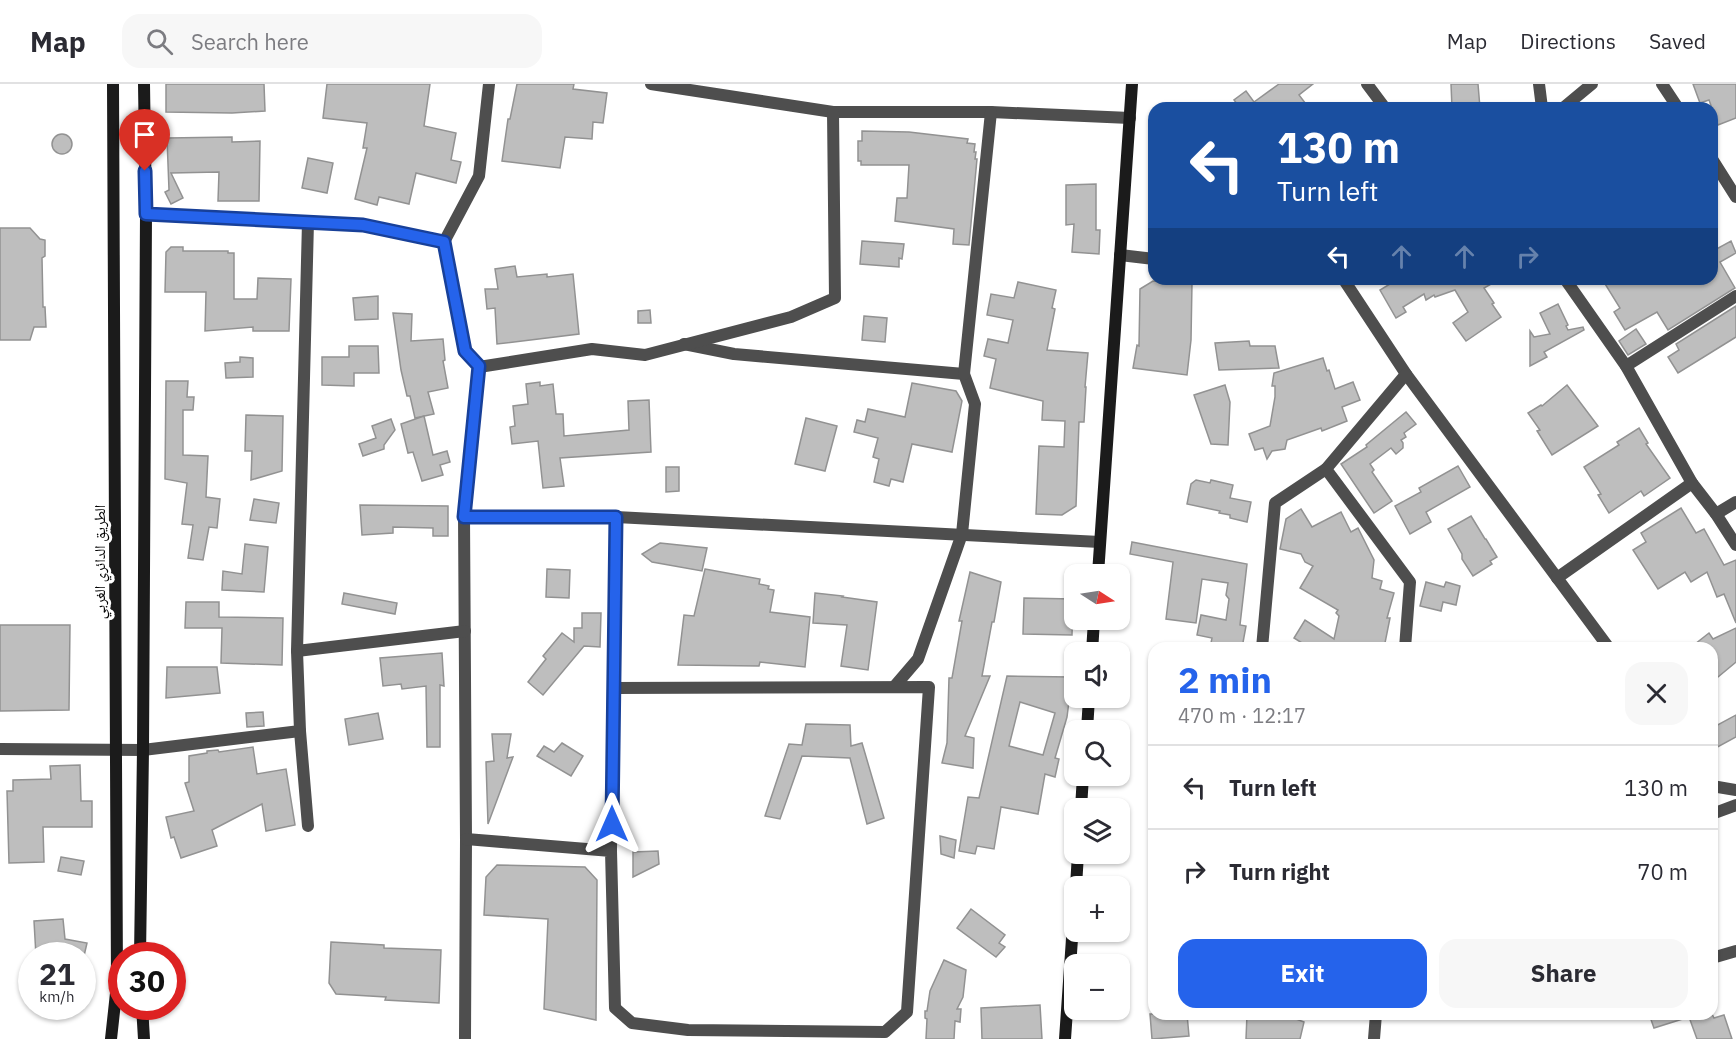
<!DOCTYPE html>
<meta charset="utf-8">
<style>
body{margin:0;font-family:"IBM Plex Sans","Noto Naskh Arabic",sans-serif;background:#f7f7f7;color:#2b2b33;height:100vh;display:flex;flex-direction:column;font-size:22px;white-space:nowrap}
*{box-sizing:border-box;margin:0}
p{font-size:20px;color:#7c7c81}
.icon{flex:none;width:33px;height:33px;fill:none;stroke:currentColor;stroke-width:2;stroke-linecap:round;stroke-linejoin:round}
.map{position:relative;flex:1;overflow:hidden}
.side{position:absolute;left:1148px;top:558px;width:570px;height:378px;display:flex;flex-direction:column;background:#fff;border-radius:18px;box-shadow:0 2px 4px #0004}
.side>*{flex:none}
.banner{position:absolute;left:1148px;top:18px;width:570px;height:183px;border-radius:18px;box-shadow:0 2px 4px #0004;background:#1a4fa0;color:#fff;overflow:hidden}
.needle{width:39px;rotate:102deg}
.buttons{position:absolute;left:1064px;top:480px;display:grid;gap:12px}
.buttons a{display:grid;place-items:center;width:66px;height:66px;border-radius:12px;background:#fff;box-shadow:0 2px 4px #0004;font-size:30px}
.speed{position:absolute;left:18px;top:858px;display:flex;gap:12px;font-size:30px;font-weight:700;text-align:center}
.speed>*{display:grid;place-content:center;width:78px;height:78px;border-radius:50%;background:#fff;box-shadow:0 2px 4px #0004;line-height:1}
.speed small{font-size:15px;font-weight:400}
.speed .limit{border:9px solid #d22;background:#fff;color:#111}
.pin{position:absolute;display:grid;place-items:center;width:51px;height:51px;color:#fff;margin:-62px -26px;border-radius:50% 50% 50% 0;rotate:-45deg;box-shadow:0 0 6px #0007}
.pin .icon{rotate:45deg}
.me{position:absolute;width:66px;margin:-33px;rotate:0deg;stroke-linejoin:round;filter:drop-shadow(0 0 4px #0008)}
.turn{display:flex;align-items:center;gap:21px;height:126px;padding:0 30px;font-size:27px}
.turn .icon{width:78px;height:78px;stroke-width:2.5}
.turn b{display:block;font-size:42px;line-height:51px}
.lanes{display:flex;align-items:center;height:57px;padding:0 30px;background:#0003;justify-content:center;gap:30px;direction:ltr}
.lanes .off{opacity:.35}
.round{display:grid;place-items:center;flex:none;width:63px;height:63px;border-radius:18px;background:#f7f7f7}
.summary{display:flex;align-items:center;justify-content:space-between;height:102px;padding:0 30px}
h1{font-size:36px;font-weight:700;line-height:45px;color:#2563eb}
.cta{display:flex;gap:12px;margin-top:auto;padding:12px 30px}
.cta a{flex:1;height:69px;border-radius:18px;background:#2563eb;color:#fff;font-size:24px;font-weight:700;line-height:69px;text-align:center}
.cta a+a{background:#f7f7f7;color:#2b2b33}
ul{padding:0;list-style:none}
li{display:flex;align-items:center;gap:18px;height:84px;padding:0 30px;border-top:2px solid #e1e1e2}
li div{flex:1}
li b{display:block;font-size:22px}
li em{font-style:normal}
header{display:flex;align-items:center;gap:36px;box-sizing:border-box;height:84px;padding:0 30px;background:#fff;border-bottom:2px solid #e1e1e2}
header strong{font-size:28px}
nav{display:flex;gap:33px;margin-inline-start:auto;font-size:21px}
.search{width:420px;height:54px;background:#f7f7f7;display:flex;align-items:center;gap:15px;box-sizing:border-box;padding:0 21px;border-radius:18px;color:#7c7c81;font-size:22px}
.map>svg:first-child{display:block}
</style>
<header>
<strong>Map</strong>
<div class="search"><svg class="icon" aria-label="search" viewBox="0 0 24 24"><circle cx="10" cy="10" r="6"/><path d="M15 15l6 6"/></svg>Search here</div>
<nav><a>Map</a><a>Directions</a><a>Saved</a></nav>
</header>
<div class="map">
<svg width="1736" height="955" viewBox="0 0 1736 955">
<rect width="100%" height="100%" fill="#fff"/>
<g fill="#bebebe" stroke="#929292" stroke-width="1.5" fill-rule="evenodd">
<path d="M166 0H264L265 27 232 29 166 28Z"/>
<path d="M327 0H430L424 42 456 49 451 76 461 78 456 99 416 89 409 120 379 113 377 121 355 115 367 64H363L367 39 323 34Z"/>
<path d="M517 0H574L573 5 607 9 603 39 593 38 592 55 565 53 560 84 502 77 508 35H510Z"/>
<path d="M1279 0H1313L1299 11 1309 24H1240L1234 16 1246 7 1254 18Z"/>
<path d="M1451 0H1478L1480 24H1452Z"/>
<path d="M1693 0H1736V34L1718 41 1709 16 1700 19Z"/>
<path d="M862 47 909 48 968 55 967 59 975 60 974 68H976L975 75H977L969 161 953 160 954 145 895 137 897 114H907L909 81H861V77H858V57H862Z"/>
<circle cx="62" cy="60" r="10"/>
<path d="M232 53V58L260 57 259 117H218L219 88 171 89 183 114 171 120 165 108 169 106 167 54Z"/>
<path d="M308 74 333 79 327 109 302 104Z"/>
<path d="M1096 100V146H1100L1099 170 1072 168 1074 140 1066 141V101Z"/>
<path d="M0 144H30L40 155 45 156V172L42 174 43 223H45L46 243H34L30 256H0Z"/>
<path d="M862 157 904 160 902 175 899 174V183L860 180Z"/>
<path d="M1731 157 1736 169 1720 178 1735 204 1668 246 1657 228 1625 246 1614 228 1620 224 1602 195H1712V164L1713 167Z"/>
<path d="M171 163H183V167H228V169H234V215H257L258 194 291 195 289 247H253V243L205 247 206 208H165L166 168Z"/>
<path d="M515 182 517 193 547 190V193L573 190 579 250 497 260 495 224 487 225 485 205H498L495 185Z"/>
<path d="M1398 195H1500L1484 204 1494 219 1492 220 1501 233 1466 257 1453 239 1468 228 1455 206 1435 213 1434 211 1426 216 1424 210 1403 223 1406 228 1396 234 1380 206Z"/>
<path d="M1153 197 1192 199 1191 256 1187 291 1133 284 1137 261 1139 262 1140 205Z"/>
<path d="M1018 198 1056 206 1052 224 1055 225 1047 266 1088 269 1085 303H1086L1084 338H1079L1076 422 1062 431 1036 430 1039 362 1064 363 1065 337 1042 336 1043 317 990 304 996 275 984 272 988 255 1008 259 1013 236 987 231 991 210 1014 214Z"/>
<path d="M378 212V235L355 236 353 214Z"/>
<path d="M1558 220 1568 241 1566 242 1568 246 1583 243 1584 246 1544 268 1547 273 1530 282V247L1534 253 1550 250 1540 229Z"/>
<path d="M1736 222V253L1678 289 1668 273 1679 266 1676 260Z"/>
<path d="M650 226 651 239H638V227Z"/>
<path d="M393 229 412 230 411 257 443 255 445 276 443 277 448 304 428 308 434 330 415 334 410 312H407L401 286Z"/>
<path d="M864 232 887 234 885 258 862 256Z"/>
<path d="M1636 245 1646 260 1628 271 1619 257Z"/>
<path d="M1249 257 1250 262H1275L1279 284 1219 286 1215 259Z"/>
<path d="M349 262H378L379 289H354V302L322 301V273H349Z"/>
<path d="M240 273 253 274V293L226 294 225 279 240 278Z"/>
<path d="M1323 274 1327 287 1329 286 1335 305 1353 298 1360 316 1342 323 1347 337 1322 347 1321 344 1287 356 1285 365 1272 367 1267 375 1263 364 1255 366 1249 350 1270 342 1275 313V302H1272L1274 289Z"/>
<path d="M166 297H188L187 313H194L193 326H183V371L208 372 206 413 220 415 217 444 209 443 203 476 188 474 193 441 182 440 187 399 165 395Z"/>
<path d="M540 298V302L553 300 556 330H563L564 352 629 346 628 317 649 316 651 368 560 374 564 402 543 404 538 357 512 360 510 343 515 342 513 322 528 320 526 300Z"/>
<path d="M912 299 956 307 962 317 952 368 912 360 903 398 891 395 889 402 874 398 879 375 873 373 878 354 854 348 857 336 865 338 868 325 905 333Z"/>
<path d="M1225 301 1230 318 1228 361 1211 360 1194 311Z"/>
<path d="M1567 301 1598 342 1552 371 1537 347 1540 346 1528 329 1541 321 1542 322Z"/>
<path d="M1406 328 1416 340 1404 349 1406 353 1401 356 1403 359V364L1396 370 1391 364 1370 380 1374 386 1372 388 1392 417 1374 429 1341 380 1367 363 1366 361Z"/>
<path d="M246 331 283 332 282 387 251 396 252 367H245Z"/>
<path d="M424 332 433 371 447 367 450 378 440 381 443 391 422 397 413 368 408 369 401 340Z"/>
<path d="M806 334 837 342 825 387 795 380Z"/>
<path d="M391 335 395 346 384 361V365L363 372 359 360 376 354 372 342Z"/>
<path d="M1639 344 1648 359 1646 360 1670 394 1644 412 1641 407 1609 429 1598 411 1601 410 1584 383 1619 361 1617 358Z"/>
<path d="M1458 382 1470 403 1426 428 1431 438 1410 450 1395 422 1421 408 1419 404Z"/>
<path d="M666 383H679V407L666 408Z"/>
<path d="M1196 396 1210 399 1211 396 1233 401 1230 414 1251 418 1247 438 1230 434V431L1219 429 1220 427 1187 420 1191 400Z"/>
<path d="M254 415 279 419 276 439 250 436Z"/>
<path d="M360 421 448 422V452H433V444L393 443V449L362 451Z"/>
<path d="M1681 424 1696 449 1704 445 1724 481 1736 476V539L1724 510 1717 513 1707 488 1691 498 1685 488 1658 505 1633 466 1646 458 1641 449Z"/>
<path d="M1301 425 1312 443 1341 428 1351 448 1358 444 1374 476 1372 494 1382 497 1380 505 1394 509 1387 534H1390L1384 564H1310L1294 554 1305 536 1334 555 1339 532 1336 529 1338 526 1300 504 1313 482 1305 478 1301 470 1280 465 1286 435Z"/>
<path d="M1471 432 1485 455H1486L1497 473 1490 477 1492 480 1473 492 1462 475V470L1448 445Z"/>
<path d="M1132 458 1247 480 1240 541 1246 542 1242 564H1210L1212 554 1197 551 1201 531 1226 536 1229 515 1226 511 1228 499 1202 495 1196 539 1166 535 1173 478 1130 470Z"/>
<path d="M660 459 707 464 702 487 652 478 642 470Z"/>
<path d="M245 460 268 463 264 508 222 506 223 487 242 490Z"/>
<path d="M547 485 570 486 569 514 546 513Z"/>
<path d="M705 485 760 495 759 500 769 502 768 505 774 506 770 528 810 533 805 583 760 578 759 582 678 581 684 531 694 532Z"/>
<path d="M970 488 1001 498 994 538H992L982 592H990L965 652 974 654 973 684 942 679 947 659 949 594H952L962 537H959Z"/>
<path d="M1426 498 1444 503 1446 498 1460 502 1456 521 1443 518 1441 527 1420 522Z"/>
<path d="M344 509 397 519 395 530 342 520Z"/>
<path d="M815 509 843 512 842 513 877 518 868 586 841 582 847 541 813 539Z"/>
<path d="M1024 514 1073 515 1072 551 1023 550Z"/>
<path d="M186 518H219V533L283 534 282 581 221 579 222 544H185Z"/>
<path d="M582 529H601L600 563 584 562 543 611 528 598 546 575 543 572 562 549 574 558V544H582Z"/>
<path d="M0 541H70L69 626 0 627Z"/>
<path d="M1736 544V578L1712 598V564H1690L1709 549 1713 555Z"/>
<path d="M442 569 444 602 440 601V663H427L426 602 402 605 401 600 383 602 380 574Z"/>
<path d="M167 583H217L220 609 166 614Z"/>
<path d="M1007 592 1072 593 1067 633 1055 674 1059 675 1055 693 1045 690 1038 730 1001 723 994 765 977 762 975 770 959 767 968 713 979 714ZM1020 618 1055 629 1043 671 1009 662Z"/>
<path d="M263 628 264 642 247 643 246 629Z"/>
<path d="M378 629 383 655 349 661 345 635Z"/>
<path d="M1736 631V653L1712 666V644Z"/>
<path d="M806 640 850 641 851 662 862 659 884 734 867 740 850 674 802 672 780 735 765 732 789 660 802 661Z"/>
<path d="M492 650H511L507 674 513 673 488 740 486 678 494 677Z"/>
<path d="M562 659 583 672 571 692 537 672 544 662 554 668Z"/>
<path d="M253 663 257 690 286 685 295 741 266 747 262 720 212 746 217 762 181 774 174 753 171 754 166 733 194 727 185 699 189 698V672L207 669V667L218 666 219 668Z"/>
<path d="M80 681 81 717H92V743H43L44 778 9 779 7 707H13V696L51 695 50 682Z"/>
<path d="M940 752 956 756 954 774 941 770Z"/>
<path d="M658 767 659 780 633 793V768Z"/>
<path d="M61 773 84 777 81 791 58 787Z"/>
<path d="M497 781 585 783 597 796 596 936 544 925 548 835 484 831 486 793Z"/>
<path d="M971 825 1005 851 999 859 1005 863 996 873 957 844Z"/>
<path d="M63 835 65 855 87 859 84 872H36L34 837Z"/>
<path d="M331 858 384 861V864L441 866 439 919 385 916 386 913 336 910 329 899Z"/>
<path d="M944 876 966 886 963 913 957 925H961L960 938 955 937 954 955H926L927 935 925 934V927H927L930 907Z"/>
<path d="M1040 921 1042 955H982L981 924Z"/>
<path d="M1150 930H1187L1189 952 1152 955Z"/>
<path d="M1247 930H1283L1304 938 1300 955H1246Z"/>
<path d="M1649 930H1712L1714 934 1724 931 1732 955H1697L1689 933 1654 944Z"/>
</g>
<g fill="none" stroke-linecap="round" stroke-linejoin="round">
<g stroke="#4e4e4e" stroke-width="12">
<path d="M651 0 833 28H991L1130 34"/>
<path d="M1367 0 1385 24"/>
<path d="M1539 0 1542 24"/>
<path d="M1662 0 1678 24"/>
<path d="M1563 24 1592 0"/>
<path d="M1712 75 1736 113"/>
<path d="M146 130 363 141 444 158 465 267 479 283 464 433 466 755 465 955"/>
<path d="M308 138 297 567 465 547"/>
<path d="M444 158 479 92 489 0"/>
<path d="M1120 171 1154 175"/>
<path d="M1346 195 1344 196 1406 290 1609 564"/>
<path d="M1565 195 1626 282 1692 399 1716 430 1736 461"/>
<path d="M684 260 734 270 964 290 975 320 962 450 918 575 894 603"/>
<path d="M1626 282 1736 212"/>
<path d="M479 283 592 265 645 271 791 233 835 214 833 28"/>
<path d="M964 290 991 28"/>
<path d="M1716 430 1736 418"/>
<path d="M464 433H616L613 604"/>
<path d="M616 433 1100 458"/>
<path d="M1557 494 1692 399"/>
<path d="M1262 564 1275 419 1326 385"/>
<path d="M1405 564 1410 498 1326 385 1406 290"/>
<path d="M300 647 308 742"/>
<path d="M0 665 143 666 300 647 297 567"/>
<path d="M1712 702 1736 706"/>
<path d="M1712 730 1736 721"/>
<path d="M466 755 611 767 615 924 632 939 688 946 885 948 907 928 929 603 613 604 611 767"/>
<path d="M1712 874 1736 867"/>
<path d="M1374 955 1376 930"/>
</g>
<g stroke="#1b1b1b" stroke-width="12">
<path d="M1098 490 1132 0"/>
<path d="M1092 568 1094 536"/>
<path d="M1087 646 1089 614"/>
<path d="M1081 724 1083 692"/>
<path d="M1076 802 1078 770"/>
<path d="M140 872 143 666 146 130 144 0"/>
<path d="M142 922 144 955"/>
<path d="M111 955 117 900 113 0"/>
<path d="M1065 955 1074 826"/>
</g>
</g>
<g fill="none" stroke-linecap="round" stroke-linejoin="round">
<defs>
<path id="route" d="M145 87 146 130 363 141 444 158 465 267 479 282 464 433H616L612 740"/>
</defs>
<use href="#route" stroke="#184099" stroke-width="15"/>
<use href="#route" stroke="#2563eb" stroke-width="10"/>
</g>
<g text-anchor="middle" stroke-width="6" stroke-linejoin="round" paint-order="stroke">
<g font-size="15" fill="#000" stroke="#fff">
<text transform="translate(100 478) rotate(-90)" y="5">الطريق الدائري الغربي</text>
</g>
</g>
</svg>
<div class="buttons">
<a><svg class="needle" viewBox="-14 -14 28 28"><path d="M0-13l5 13h-10z" fill="#e53935"/><path d="M0 13l5-13h-10z" fill="#7c7c81"/></svg></a>
<a><svg class="icon" aria-label="sound" viewBox="0 0 24 24"><path d="M4 9h4l5-4v14l-5-4H4zM17 9q2 3 0 6"/></svg></a>
<a><svg class="icon" aria-label="search" viewBox="0 0 24 24"><circle cx="10" cy="10" r="6"/><path d="M15 15l6 6"/></svg></a>
<a><svg class="icon" aria-label="layers" viewBox="0 0 24 24"><path d="M12 4l9 5-9 5-9-5zM3 14l9 5 9-5"/></svg></a>
<a>+</a>
<a>−</a>
</div>
<div class="speed"><div>21<small>km/h</small></div><div class="limit">30</div></div>
<div class="pin" style="left:145px;top:87px;background:#d93025"><svg class="icon" aria-label="arrive" viewBox="0 0 24 24"><path d="M6 21V4h12l-3 4 3 4H6"/></svg></div>
<svg class="me" style="left:612px;top:740px" viewBox="-20 -20 40 40"><path d="M0-17L14 15 0 8-14 15z" fill="#2563eb" stroke="#fff" stroke-width="4"/></svg>
<div class="banner">
<div class="turn"><svg class="icon" aria-label="left" viewBox="0 0 24 24"><path d="M17 20v-9H6M10 6l-5 5 5 5"/></svg><div><b>130 m</b>Turn left</div></div>
<div class="lanes"><svg class="icon" aria-label="left" viewBox="0 0 24 24"><path d="M17 20v-9H6M10 6l-5 5 5 5"/></svg><svg class="icon off" aria-label="ahead" viewBox="0 0 24 24"><path d="M12 20V5M6 11l6-6 6 6"/></svg><svg class="icon off" aria-label="ahead" viewBox="0 0 24 24"><path d="M12 20V5M6 11l6-6 6 6"/></svg><svg class="icon off" aria-label="right" viewBox="0 0 24 24"><path d="M7 20v-9h11M14 6l5 5-5 5"/></svg></div>
</div>
<section class="side">
<div class="summary"><div><h1>2 min</h1><p>470 m · 12:17</p></div><a class="round"><svg class="icon" aria-label="close" viewBox="0 0 24 24"><path d="M6 6l12 12M18 6L6 18"/></svg></a></div>
<ul>
<li><svg class="icon" aria-label="left" viewBox="0 0 24 24"><path d="M17 20v-9H6M10 6l-5 5 5 5"/></svg><div><b>Turn left</b></div><em>130 m</em></li>
<li><svg class="icon" aria-label="right" viewBox="0 0 24 24"><path d="M7 20v-9h11M14 6l5 5-5 5"/></svg><div><b>Turn right</b></div><em>70 m</em></li>
</ul>
<div class="cta"><a>Exit</a><a>Share</a></div>
</section>
</div>
